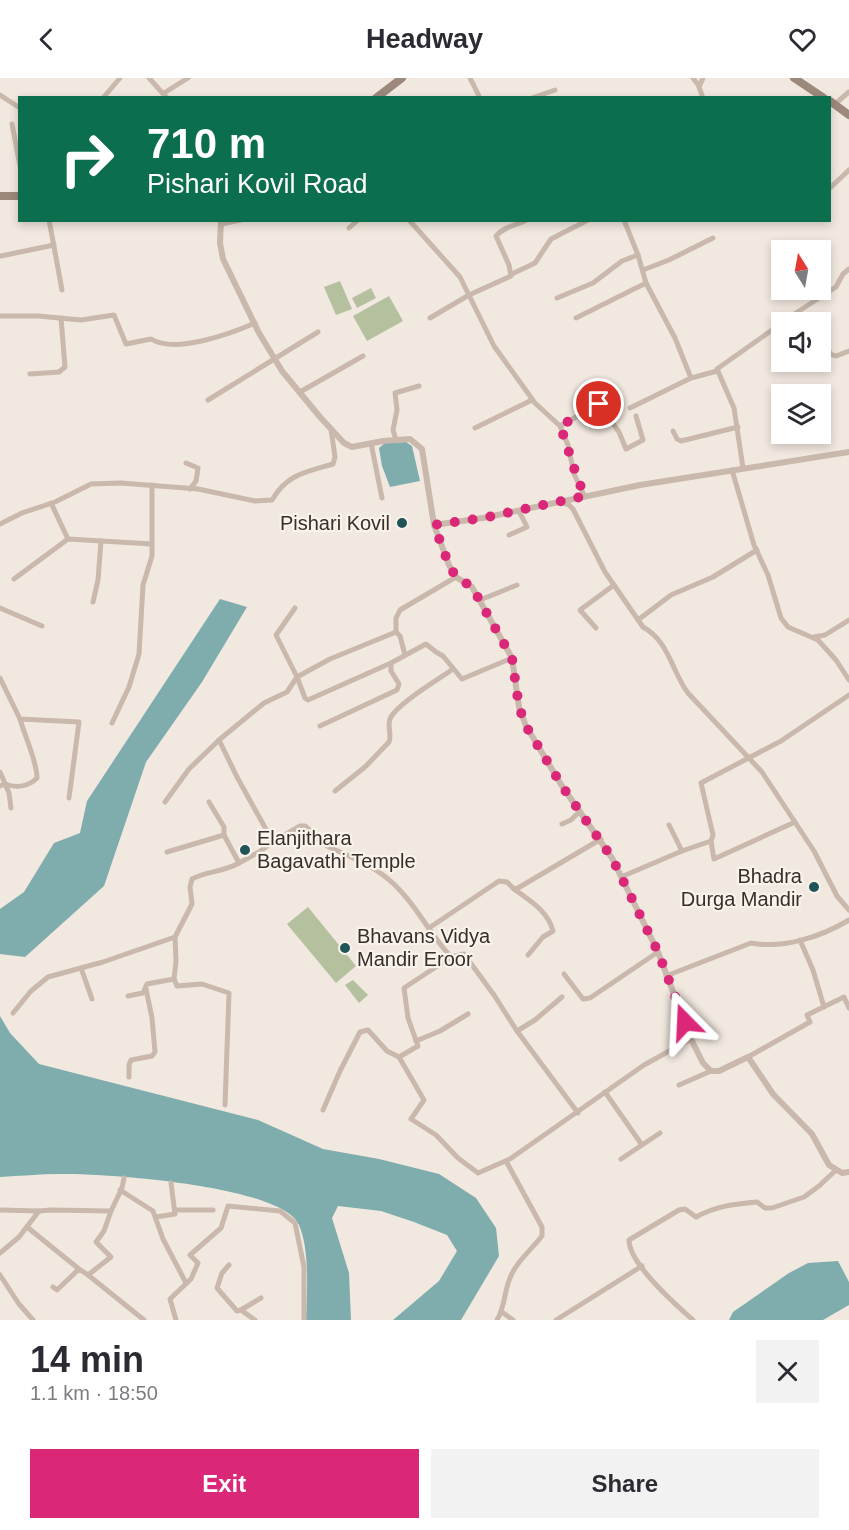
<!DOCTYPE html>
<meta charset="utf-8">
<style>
body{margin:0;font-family:Helvetica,sans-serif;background:#f2f2f3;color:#2b2b33;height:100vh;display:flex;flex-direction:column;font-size:22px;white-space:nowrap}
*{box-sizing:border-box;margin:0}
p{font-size:20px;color:#7c7c81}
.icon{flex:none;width:33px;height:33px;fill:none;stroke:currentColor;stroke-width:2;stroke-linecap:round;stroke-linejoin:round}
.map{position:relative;height:1242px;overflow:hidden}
.drawer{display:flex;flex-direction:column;background:#fff;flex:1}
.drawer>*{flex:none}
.guide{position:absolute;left:18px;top:18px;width:813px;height:126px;border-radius:0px;box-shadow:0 3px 9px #0003;background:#0b6e4f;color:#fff;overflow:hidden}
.needle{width:39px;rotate:349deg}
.fabs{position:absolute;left:771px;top:162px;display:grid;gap:12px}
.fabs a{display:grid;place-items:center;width:60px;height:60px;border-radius:0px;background:#fff;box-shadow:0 3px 9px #0003;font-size:30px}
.pin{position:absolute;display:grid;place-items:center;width:51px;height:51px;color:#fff;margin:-26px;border:3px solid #fff;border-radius:50%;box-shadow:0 2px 6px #0007}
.me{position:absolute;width:66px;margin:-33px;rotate:339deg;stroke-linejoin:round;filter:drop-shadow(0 0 4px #0008)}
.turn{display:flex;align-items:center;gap:21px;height:126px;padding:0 30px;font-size:27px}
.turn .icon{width:78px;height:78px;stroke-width:2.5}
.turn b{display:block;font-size:42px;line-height:51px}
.round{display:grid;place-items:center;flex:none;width:63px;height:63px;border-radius:0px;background:#f2f2f3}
.head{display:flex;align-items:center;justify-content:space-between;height:102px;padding:0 30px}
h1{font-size:36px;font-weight:700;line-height:45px}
.action{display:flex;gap:12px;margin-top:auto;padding:12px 30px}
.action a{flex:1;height:69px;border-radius:0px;background:#db2777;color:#fff;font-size:24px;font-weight:700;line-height:69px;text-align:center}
.action a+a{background:#f2f2f3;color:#2b2b33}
header{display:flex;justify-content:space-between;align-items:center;height:78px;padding:0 30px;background:#fff;font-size:27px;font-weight:700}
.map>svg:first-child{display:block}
</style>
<header><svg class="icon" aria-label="back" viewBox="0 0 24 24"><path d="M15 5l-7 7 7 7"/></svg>Headway<svg class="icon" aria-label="heart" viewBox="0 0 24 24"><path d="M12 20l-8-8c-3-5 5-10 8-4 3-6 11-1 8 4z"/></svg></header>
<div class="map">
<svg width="849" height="1242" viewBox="0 0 849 1242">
<rect width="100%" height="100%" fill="#f1e8df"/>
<g fill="#b5c09f">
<path d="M340 203 352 231 336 237 324 209Z"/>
<path d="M371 210 376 220 357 230 352 220Z"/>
<path d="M389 218 403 243 367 263 353 238Z"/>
<path d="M308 829 356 888 336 905 287 846Z"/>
<path d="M353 902 368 917 359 925 345 907Z"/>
</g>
<g fill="#7facad">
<path d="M406 364 412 368 420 403 390 409 382 388 379 370 385 365Z"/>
<path d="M220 521 247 529 202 604 146 684 104 808 25 879 0 876V831L24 814 54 765 80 755 87 723Z"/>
<path d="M0 938 10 955 39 986 258 1042 323 1071 379 1081 439 1096 476 1120 496 1150 499 1178 461 1242H393L439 1203 457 1173 447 1157 414 1144 381 1133 338 1128 332 1140 349 1195 351 1242H306C307 1215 310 1172 299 1147 282 1107 102 1095 59 1096 40 1096 20 1098 0 1099Z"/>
<path d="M838 1183 849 1204V1227L823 1242H729L733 1234 789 1195 808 1185Z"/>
</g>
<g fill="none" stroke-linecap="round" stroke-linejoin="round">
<g stroke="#c9b8ab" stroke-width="5">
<path d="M149 0 167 20"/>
<path d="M470 0 480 20"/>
<path d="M693 0 699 8"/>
<path d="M164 15 188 0"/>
<path d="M0 17 20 30"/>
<path d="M103 20 120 0"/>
<path d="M532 20 555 12"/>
<path d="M703 20 699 9 703 0"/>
<path d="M835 26 849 14"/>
<path d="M12 46 20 88"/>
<path d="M830 110 849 92"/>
<path d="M49 142 62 212"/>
<path d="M409 142 460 199 494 268 535 325 560 348 568 367 574 396 585 419"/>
<path d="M624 142 638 177 646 205 675 260 691 300 717 293"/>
<path d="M221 146 241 142"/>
<path d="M349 150 358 142"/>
<path d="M1 178 54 167"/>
<path d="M643 192 669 182 713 160"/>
<path d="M512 196 535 185 551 161 588 142"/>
<path d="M557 220 593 205 622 183 638 177"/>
<path d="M0 238H38L81 242 114 237 126 266 151 261C175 276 230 256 255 245"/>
<path d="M430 240 469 217 511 198 509 187 496 158C504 148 516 148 526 142"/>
<path d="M576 240 646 205"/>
<path d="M782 244 836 209 843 196 849 191"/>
<path d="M823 254 830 276 836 278 849 273"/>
<path d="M30 296 59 294 65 289 61 240"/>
<path d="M300 314 363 278"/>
<path d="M208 322 318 254"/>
<path d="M630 330 691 300"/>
<path d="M560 348 599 326 619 354 626 371 643 362 636 338"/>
<path d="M475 350 532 322"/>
<path d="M673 353 677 361 681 363 738 349"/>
<path d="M396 362 393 352 397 332 395 315 419 308"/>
<path d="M371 365 382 420"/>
<path d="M186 385 198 390 196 403 190 411"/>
<path d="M743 390 734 330 717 291 782 245"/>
<path d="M732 392 754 467 768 497 781 540 788 549 818 562 836 582 849 602"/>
<path d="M560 424 569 427 573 431 605 494 643 549C669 563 672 594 688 615L762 694 814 773 837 818 849 832"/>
<path d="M51 425 68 461"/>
<path d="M0 446 22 435 55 424 91 406 121 405 198 411 255 423 272 422C287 396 306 394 333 386L335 379 331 351"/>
<path d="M509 457 527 449 519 433"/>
<path d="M14 501 68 461 152 466"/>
<path d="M480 522 517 507"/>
<path d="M93 524 98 502 101 463"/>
<path d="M0 530 42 548"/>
<path d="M295 530 276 557 297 599 305 620 308 622 391 585 426 566 436 574 443 578 462 601 512 580"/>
<path d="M638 542 671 517 713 499 757 472"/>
<path d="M596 550 580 532 614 507"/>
<path d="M396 554 400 558 405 577"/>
<path d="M814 559 825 557 849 542"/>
<path d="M0 600 20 641 79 644 69 720"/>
<path d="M112 645 129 609 139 576 143 507 152 478V407"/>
<path d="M320 648 397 612 399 606 391 593V585"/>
<path d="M219 662 237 699 273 764 300 748H305C313 754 320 765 329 769 348 778 366 784 383 797 412 818 427 853 451 879L404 910 408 940 418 968 399 979 424 1022 411 1041 436 1057 458 1080 478 1095 510 1081 644 987 691 961"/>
<path d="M0 694 9 715 11 730"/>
<path d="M0 708 5 706C16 710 28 709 37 700 37 683 25 659 20 641"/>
<path d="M335 713 365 689 389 664C392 656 387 649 390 641 395 627 439 601 453 591"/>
<path d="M165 724 189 691 219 662 264 625 287 614 297 599 330 581 396 554V540L400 532 456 499"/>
<path d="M209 724 224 749V757"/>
<path d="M562 746 571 742 580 733"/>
<path d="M669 747 682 773 711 763 713 757 701 705 781 663 849 617"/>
<path d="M711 763 714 781 795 744"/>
<path d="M167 774 224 757 239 785 259 774 273 764"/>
<path d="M621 799 682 773"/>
<path d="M514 811C530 823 548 833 553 853L543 859 528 877"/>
<path d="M429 850 499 803 507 804 514 811 518 810 601 761"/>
<path d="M800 862 813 892 824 929"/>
<path d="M451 879 464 876 494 917 517 953 535 942 562 919"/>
<path d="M81 890 92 921"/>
<path d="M564 896 583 921 590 920 658 874"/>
<path d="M666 898 751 865C783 871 821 859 849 842"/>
<path d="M174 901 177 908 202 906 229 915 225 1027"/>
<path d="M128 918 143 915 147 906 174 901 176 883 175 859"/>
<path d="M13 935 31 913 48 899 103 884 175 859 192 826 190 809 192 801C206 793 224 794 239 785"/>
<path d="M517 953 578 1035"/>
<path d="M416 963 440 953 468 936"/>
<path d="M748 979 810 944 807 937 844 919 849 930"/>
<path d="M129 999V987L131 982 152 978 155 974 152 940 146 911"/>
<path d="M679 1007 711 993"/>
<path d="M605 1014 642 1067"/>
<path d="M323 1032 340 993 360 954 368 952 387 973 399 979"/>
<path d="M621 1081 660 1055"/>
<path d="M120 1112 153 1133 163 1161 186 1205"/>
<path d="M0 1132 39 1133 19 1159 0 1175"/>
<path d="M175 1132H213"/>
<path d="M39 1133 51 1132 111 1133 122 1110 124 1100"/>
<path d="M156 1139 175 1136 171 1105"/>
<path d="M27 1149 79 1191"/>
<path d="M229 1187 222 1195 217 1210 237 1233 241 1232"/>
<path d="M0 1197 19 1226 33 1242"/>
<path d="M88 1197 144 1242"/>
<path d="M53 1209 57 1212 79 1191 88 1197 111 1179 96 1164 104 1153 111 1133"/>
<path d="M502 1234 513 1242"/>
<path d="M176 1242 170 1221 191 1201 198 1185 190 1177 221 1150 228 1128 280 1133 295 1145 304 1189V1242"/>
<path d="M255 1242 241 1232 261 1220"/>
<path d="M497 1242C505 1229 504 1214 510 1200 516 1184 531 1172 542 1158V1149L506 1083"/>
<path d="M556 1242 642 1188"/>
<path d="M693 1242C676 1227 629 1186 629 1162L679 1132 685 1131 696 1139C716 1128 734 1126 757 1124L765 1130H772L804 1119 819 1108 835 1093"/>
</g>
<g stroke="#c9b8ab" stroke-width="6">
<path d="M221 142 220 165 223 181 259 255 282 293 320 339 344 365 352 369 383 363 410 361 422 371 434 447 449 487 456 499 472 509 512 580 519 629 526 648 562 708 612 780 658 874 691 961 703 985 711 993H719L748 979 773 1016 812 1056 829 1087 842 1095 849 1094"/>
<path d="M434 447 483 440 640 407 849 374"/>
</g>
<g stroke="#9d887c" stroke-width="8">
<path d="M794 0 824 20"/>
<path d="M376 20 402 0"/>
<path d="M830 23 849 37"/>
<path d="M0 118H20"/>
</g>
</g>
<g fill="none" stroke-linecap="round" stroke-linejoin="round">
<path stroke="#db2777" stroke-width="10" stroke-dasharray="0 18" d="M599 326 560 348C569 371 574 395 585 418L483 440 434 447 449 487 456 499 472 509 512 580 519 629 526 648 562 708 612 780 658 874 685 944"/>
</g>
<g fill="#215457" stroke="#f9f3eb" stroke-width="2">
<circle cx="402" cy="445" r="6"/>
<circle cx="245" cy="772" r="6"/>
<circle cx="814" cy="809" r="6"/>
<circle cx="345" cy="870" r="6"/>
</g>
<g text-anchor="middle" stroke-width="4.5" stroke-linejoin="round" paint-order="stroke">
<g font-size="20" fill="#372e2a" stroke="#f9f3eb" text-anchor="end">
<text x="390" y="452">Pishari Kovil</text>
<text x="257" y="767" text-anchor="start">Elanjithara<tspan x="257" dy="23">Bagavathi Temple</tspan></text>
<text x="802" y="805">Bhadra<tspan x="802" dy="23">Durga Mandir</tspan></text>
<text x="357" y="865" text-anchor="start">Bhavans Vidya<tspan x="357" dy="23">Mandir Eroor</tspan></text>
</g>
</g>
</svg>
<div class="fabs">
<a><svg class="needle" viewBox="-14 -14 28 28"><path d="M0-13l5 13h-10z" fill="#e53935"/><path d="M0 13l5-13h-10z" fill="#7c7c81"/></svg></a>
<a><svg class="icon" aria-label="sound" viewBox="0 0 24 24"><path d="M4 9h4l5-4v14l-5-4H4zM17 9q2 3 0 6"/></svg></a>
<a><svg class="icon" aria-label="layers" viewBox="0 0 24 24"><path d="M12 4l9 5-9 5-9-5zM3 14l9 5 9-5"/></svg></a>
</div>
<div class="pin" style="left:599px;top:326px;background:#d93025"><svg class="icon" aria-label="arrive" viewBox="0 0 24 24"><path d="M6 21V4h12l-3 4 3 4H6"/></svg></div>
<svg class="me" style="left:685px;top:944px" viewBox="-20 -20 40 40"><path d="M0-17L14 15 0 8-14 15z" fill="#db2777" stroke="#fff" stroke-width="4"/></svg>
<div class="guide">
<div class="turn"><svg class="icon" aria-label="right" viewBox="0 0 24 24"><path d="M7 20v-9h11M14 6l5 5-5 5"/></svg><div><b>710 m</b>Pishari Kovil Road</div></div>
</div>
</div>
<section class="drawer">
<div class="head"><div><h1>14 min</h1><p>1.1 km · 18:50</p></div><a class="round"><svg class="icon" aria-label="close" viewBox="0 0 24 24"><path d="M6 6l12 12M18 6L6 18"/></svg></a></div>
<div class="action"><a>Exit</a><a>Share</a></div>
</section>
